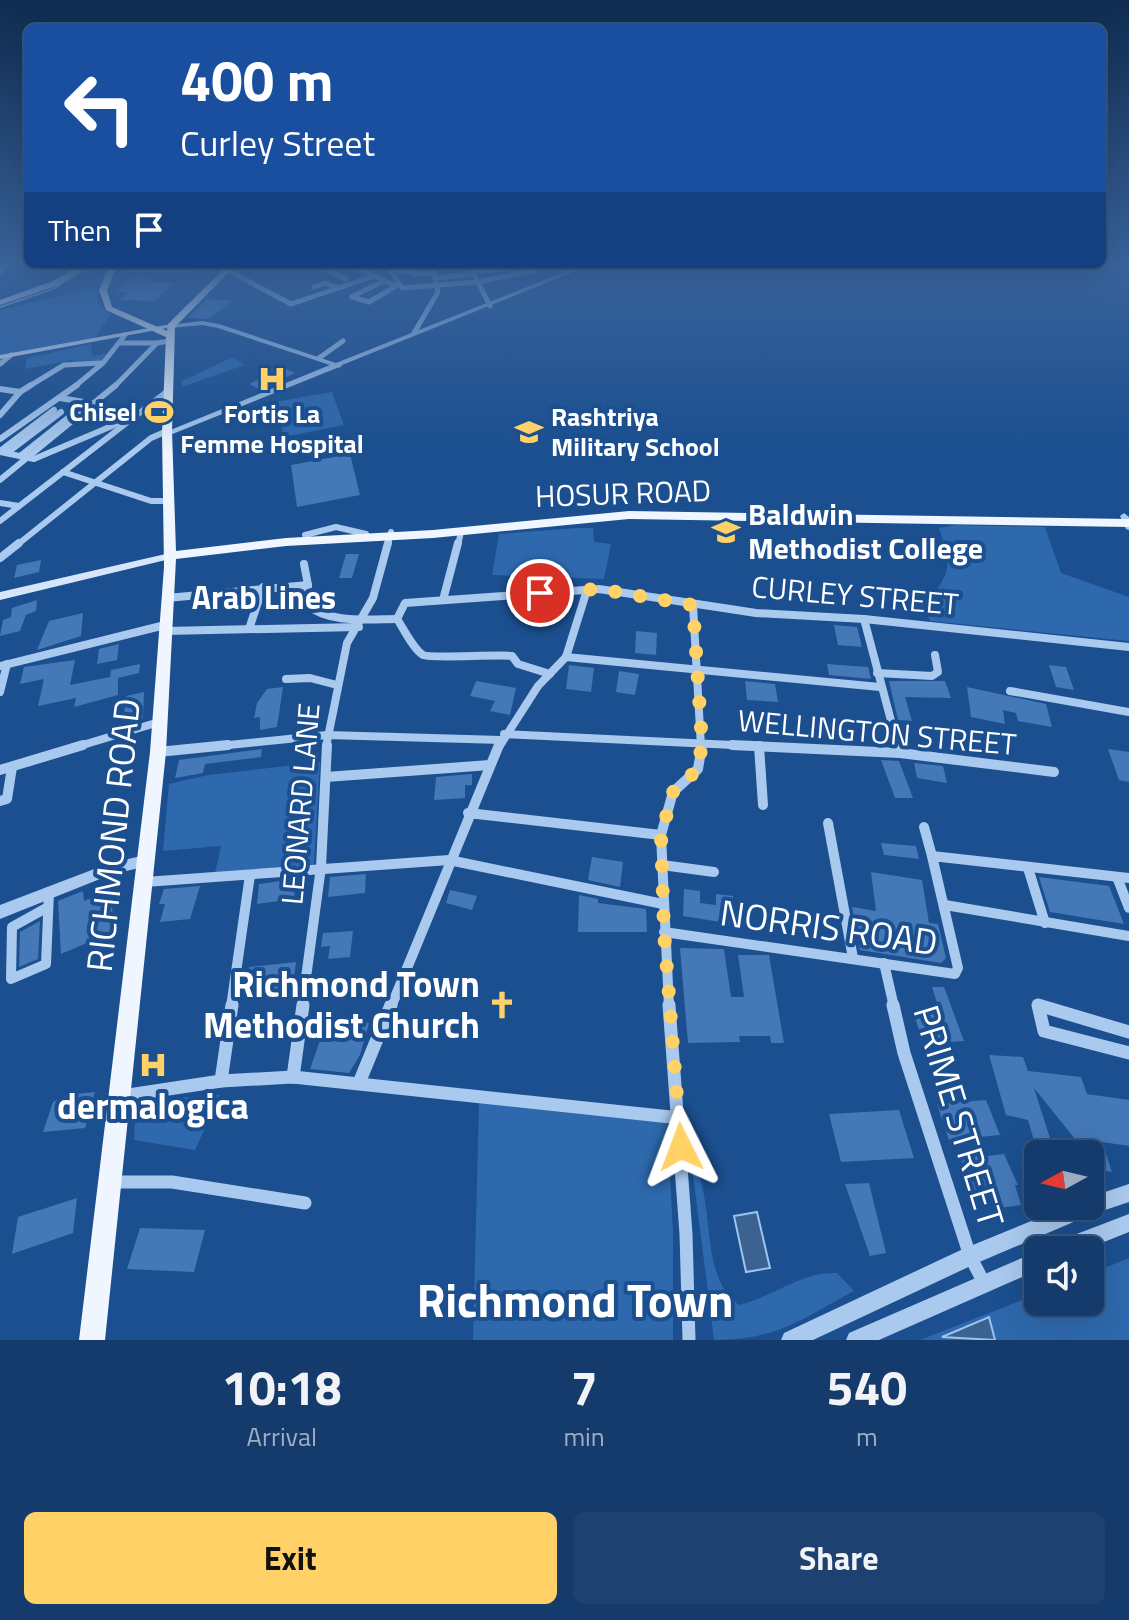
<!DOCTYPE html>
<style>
body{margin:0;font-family:"Titillium Web",sans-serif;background:#1d4271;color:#f1f3f6;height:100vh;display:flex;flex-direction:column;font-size:30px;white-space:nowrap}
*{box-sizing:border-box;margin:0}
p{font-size:26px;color:#9dadc1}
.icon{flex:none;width:44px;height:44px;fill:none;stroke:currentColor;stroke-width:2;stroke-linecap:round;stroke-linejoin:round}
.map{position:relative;height:1340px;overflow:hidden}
.details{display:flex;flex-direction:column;background:#143b6b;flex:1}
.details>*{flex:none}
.guide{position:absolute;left:24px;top:24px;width:1082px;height:244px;border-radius:12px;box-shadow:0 8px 32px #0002,0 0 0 2px #33557e;background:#1a4fa0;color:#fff;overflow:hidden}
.needle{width:52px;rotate:262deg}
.buttons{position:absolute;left:1024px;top:1140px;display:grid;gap:16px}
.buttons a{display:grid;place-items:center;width:80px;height:80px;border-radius:12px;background:#143b6b;box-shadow:0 8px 32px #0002,0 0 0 2px #33557e;font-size:40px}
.pin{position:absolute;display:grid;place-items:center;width:68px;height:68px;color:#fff;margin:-34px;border:4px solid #fff;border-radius:50%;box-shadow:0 2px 8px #0007}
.me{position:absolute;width:88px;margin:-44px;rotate:357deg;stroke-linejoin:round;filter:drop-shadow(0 0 6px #0008)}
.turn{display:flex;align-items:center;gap:28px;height:168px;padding:0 24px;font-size:36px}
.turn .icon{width:104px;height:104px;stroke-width:2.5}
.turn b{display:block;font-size:56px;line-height:68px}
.then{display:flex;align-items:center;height:76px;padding:0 24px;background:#0003;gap:16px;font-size:30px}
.eta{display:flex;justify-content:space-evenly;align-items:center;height:136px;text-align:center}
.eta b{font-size:48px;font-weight:700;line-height:56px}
.button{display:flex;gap:16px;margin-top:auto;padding:16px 24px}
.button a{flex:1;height:92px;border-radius:12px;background:#ffd166;color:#111;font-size:32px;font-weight:700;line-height:92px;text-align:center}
.button a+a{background:#1d4271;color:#f1f3f6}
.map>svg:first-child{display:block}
</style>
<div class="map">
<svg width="1129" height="1340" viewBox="0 0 1129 1340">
<rect width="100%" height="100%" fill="#1b4f8f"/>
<g fill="#2e69ad">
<path d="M129 264H198L186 274 125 272Z"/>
<path d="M96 288 98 304 110 315 95 338 0 355V310Z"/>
<path d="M91 344 92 356 109 353 98 363H73V360L25 369 27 358Z"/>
<path d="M233 357 244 365 182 387V381Z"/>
<path d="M332 392 344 425 284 437 275 402Z"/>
<path d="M956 525 1045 527 1061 573 1129 597V641L930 621 918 590 937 589C954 567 947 553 939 528Z"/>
<path d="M577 528H593L594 542 611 544 604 579 492 575 499 534Z"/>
<path d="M320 762 314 864 215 873 221 846 163 851 169 784 208 775Z"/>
<path d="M220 1095 195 1150 134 1140 136 1100Z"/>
<path d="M479 1102 667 1121 673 1232V1340H473Z"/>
<path d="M691 1159C718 1200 697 1275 739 1305 773 1297 802 1271 837 1273L854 1291C800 1320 777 1340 714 1340Z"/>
<path d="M1129 1258V1340H920L1038 1294V1302H1090V1274Z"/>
</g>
<g fill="#3c6290" stroke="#9cc4f0" stroke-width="2">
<path d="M757 1212 770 1268 746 1272 734 1216Z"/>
<path d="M989 1317 995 1340 942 1337Z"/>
</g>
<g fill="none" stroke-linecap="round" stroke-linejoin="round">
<path stroke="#9cc4f0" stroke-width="2" d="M0 307 53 289 95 264"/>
</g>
<g fill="#4478b7">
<path d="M134 277 151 278 146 282 174 283 155 301 119 300 128 293 116 292Z"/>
<path d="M207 299 232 301 209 319 188 318Z"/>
<path d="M284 368 295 373 260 389 249 384Z"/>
<path d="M350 454 360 495 297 507 291 465Z"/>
<path d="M346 554H359L352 578H339Z"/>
<path d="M41 560 39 572 14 578 17 565Z"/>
<path d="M37 600 36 611 26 615 20 631 0 636 3 620 11 617 12 608Z"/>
<path d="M83 613 81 636 37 650 49 621Z"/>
<path d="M834 625 857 627 862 647 838 645Z"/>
<path d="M636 631 657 633 656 655 635 653Z"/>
<path d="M119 644 117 660 97 664 99 649Z"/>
<path d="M75 660 70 685 110 677 111 670 140 664 139 673 118 678V695L74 707 76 698 38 706 44 679 20 684 24 667Z"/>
<path d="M827 664 868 667 871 679 829 675Z"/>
<path d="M569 665 594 668 591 692 566 689Z"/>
<path d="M1049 665 1066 667 1074 690 1056 687Z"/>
<path d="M619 671 639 674 635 695 616 692Z"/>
<path d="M476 681 516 688 510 715 490 711 495 701 470 696Z"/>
<path d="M745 681 775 684 778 702 747 700Z"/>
<path d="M889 681H945L951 698 905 697 912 721 898 720Z"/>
<path d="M283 687 277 727 260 730V717L254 718 257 703 267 689Z"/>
<path d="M967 687 1046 704 1052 727 1018 721 1016 713 1003 710 1005 724 971 717Z"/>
<path d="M144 692 143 719 129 723V714L124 715 126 696Z"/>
<path d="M262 749 261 757 205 764 203 773 175 778 179 760Z"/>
<path d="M1108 749 1129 752V782L1119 780Z"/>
<path d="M881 760 899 761 913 798H895Z"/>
<path d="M914 763 943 766 947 783 917 778Z"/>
<path d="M472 774V785H465V798L434 800 436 777Z"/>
<path d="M881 843 916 846 919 859 884 855Z"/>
<path d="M592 857 623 862 620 887 588 880Z"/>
<path d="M871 872 922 880 929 923 938 924 946 958 941 963 860 950 852 907 876 911Z"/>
<path d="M366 874 365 893 328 897 330 877Z"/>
<path d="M1039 877 1109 886 1124 924 1050 912Z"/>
<path d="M296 879 294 899 257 904 259 884Z"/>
<path d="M200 886 190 919 160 922 165 904H159L164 889Z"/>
<path d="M684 889 700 891V903L716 905V894L733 896V924L683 916Z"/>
<path d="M450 890 477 896 472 910 446 903Z"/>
<path d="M83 891 84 901 94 897 101 899V904L111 900 115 931 61 954 58 901Z"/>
<path d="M579 895 598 899V903L646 909 647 932H578Z"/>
<path d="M40 921 38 959 19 967 20 932Z"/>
<path d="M353 931 350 957 328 959 330 946 321 947 323 933Z"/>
<path d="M680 948 724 949 731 997H744L738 955H769L784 1043H771L770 1036H739L740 1042 688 1043Z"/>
<path d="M296 962 293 988 244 994 249 967Z"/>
<path d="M932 987H944L964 1041 932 1043 928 1030H919L915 1017H925L921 1006H938Z"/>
<path d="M328 1018 369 1023 360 1055 349 1073 310 1069Z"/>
<path d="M989 1055 1023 1057 1028 1071 1081 1077 1087 1094 1129 1100V1146L1102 1142 1112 1172 1100 1170 1034 1088 1055 1154H1038L1028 1120 1006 1115Z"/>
<path d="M95 1092 85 1128 43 1132 53 1102 67 1095Z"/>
<path d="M986 1100 1000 1135 949 1140 937 1104Z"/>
<path d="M899 1110 914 1158 841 1162 829 1114Z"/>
<path d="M978 1152 980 1157 1004 1154 1018 1185H1015L1021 1205 998 1208 992 1193 969 1196 959 1169 964 1168 960 1157Z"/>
<path d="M869 1183 886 1253 870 1256 845 1184Z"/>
<path d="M77 1198 73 1233 12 1254 18 1217Z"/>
<path d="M140 1228 205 1230 194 1272 127 1269Z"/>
</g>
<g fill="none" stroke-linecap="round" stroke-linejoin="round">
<g stroke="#a9c9ee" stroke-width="5">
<path d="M314 264 346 279"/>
<path d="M350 264 396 286"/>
<path d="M387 264 402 288 477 282 533 271"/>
<path d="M411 264 413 274 434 273"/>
<path d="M469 264 490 306"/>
<path d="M1093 264 1113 265"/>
<path d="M433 266 454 264"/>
<path d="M470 266 487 264"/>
<path d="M229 268 306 264"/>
<path d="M227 270 291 304 374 276"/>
<path d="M0 272 5 264"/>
<path d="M390 272 413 271"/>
<path d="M473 272 552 264"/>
<path d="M435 278 474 274"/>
<path d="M314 287 325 283 338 288"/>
<path d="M353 296 384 281"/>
<path d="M352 297 369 302 396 286"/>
<path d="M414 333 438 292 432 264"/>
<path d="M122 343H157"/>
<path d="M319 358 343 341"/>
<path d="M0 364 11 355"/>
<path d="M28 387 64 365 101 363"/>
<path d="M74 387 103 363 125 335"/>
<path d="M114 387 157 343 170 341"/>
</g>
<g stroke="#a9c9ee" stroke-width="6">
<path d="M0 389 20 392 31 385"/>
<path d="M60 398 96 404"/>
<path d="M0 415 20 392"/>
<path d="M0 439 77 385"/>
<path d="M0 451 54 410"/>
<path d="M0 452 34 459 119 423"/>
<path d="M7 453 61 412"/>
<path d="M20 456 69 417"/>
<path d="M63 472 151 501H169"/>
<path d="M0 480 116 385"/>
<path d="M0 503 19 506"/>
<path d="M0 521 169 390"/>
<path d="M305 535 336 527 366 534"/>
<path d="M17 545 151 438 167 431"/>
<path d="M388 545 391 532"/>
<path d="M458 545 461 532"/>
</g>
<g stroke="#a9c9ee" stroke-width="8">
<path d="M0 558 19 543"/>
<path d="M304 564 308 585 306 604C328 624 369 619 397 619"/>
<path d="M167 598 308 585"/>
<path d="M443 600 458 543"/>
<path d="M693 605 701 747"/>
<path d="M397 619 405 603 599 589 756 613 864 619 1129 647"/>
<path d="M397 619C404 629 413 649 423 655 431 659 496 654 512 656L518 664 550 674"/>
<path d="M864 619 898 747"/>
<path d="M249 629 263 587"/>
<path d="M165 631 359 627"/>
<path d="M566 657 880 687"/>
<path d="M0 666 165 625"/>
<path d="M877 673 932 676 938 672 935 655"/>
<path d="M286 679 310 678 337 685"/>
<path d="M1010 691 1129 712"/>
<path d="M0 692 7 664"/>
<path d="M504 734 773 747"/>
<path d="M76 747 159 722"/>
<path d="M209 747 327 735 501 740"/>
<path d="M326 747 347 643 373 598 388 543"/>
<path d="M499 747 538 686 566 657 587 590"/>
</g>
<g stroke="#a9c9ee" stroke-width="10">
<path d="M732 745 900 753 1054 772"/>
<path d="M898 745 900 753"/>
<path d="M759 746 763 805"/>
<path d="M158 752 228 745"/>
<path d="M0 770 83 745"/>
<path d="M326 777 490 765"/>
<path d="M0 801 7 799 12 767"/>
<path d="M468 813 661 835"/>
<path d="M828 823 853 958"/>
<path d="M924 827 932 856"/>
<path d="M662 865 714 872"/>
<path d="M1028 868 1045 923"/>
<path d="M1117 877 1129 908"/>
<path d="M145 882 449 860 663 904"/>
<path d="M945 905 1129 936"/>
<path d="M48 907 12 927 11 979 46 964 49 892"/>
<path d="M664 932 955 974 958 968 932 856 1129 878"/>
<path d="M884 963 894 1007"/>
<path d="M231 1007 250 875"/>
<path d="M302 1007 321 867 327 745"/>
<path d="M391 1007 499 745"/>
<path d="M669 1007 661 835 673 792 698 769 702 745"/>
<path d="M1038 1007H1044"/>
</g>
<g stroke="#a9c9ee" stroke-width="13">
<path d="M669 1005 686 1234 689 1340"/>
<path d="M893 1005 904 1053 970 1256 984 1283"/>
<path d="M1129 1032 1038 1005 1044 1031 1129 1053"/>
<path d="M293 1077 303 1005"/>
<path d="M221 1081 232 1005"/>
<path d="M359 1083 391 1005"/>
<path d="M122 1096 221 1081 293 1077 680 1118"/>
<path d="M113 1182H172L305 1203"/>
</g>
<g fill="#a9c9ee" fill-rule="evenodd">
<path d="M585 264H593L342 365 341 367 337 368 170 435 163 433 330 365 218 328 202 325 171 328 168 326 169 325 202 321 219 324 336 363Z"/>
<path d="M1042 264 1087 266 1116 264 1087 270Z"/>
<path d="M1124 513 1129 517V530L1126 529 1120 516Z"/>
<path d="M146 855 151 857 153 861 151 865 110 875 0 919V905L110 863Z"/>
<path d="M1129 1184V1202L1090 1215 977 1263 813 1340H781L784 1333 963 1249 1068 1206H1090V1197Z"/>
<path d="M1129 1214V1232L1084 1250H1051L1053 1243Z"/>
<path d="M1038 1251V1270L879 1340H846L849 1333Z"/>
</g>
<g fill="#d6e6fa" fill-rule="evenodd">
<path d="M171 324 175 326 173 327 0 359V355Z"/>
<path d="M170 553 174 554 175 556 174 558 0 600V592Z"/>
</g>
<g fill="#f0f6ff" fill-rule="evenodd">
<path d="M82 264H91L59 285 0 305V300L53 281Z"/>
<path d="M110 264H118L107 290 112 307 167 331 168 324 229 264H237L175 327 172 431 176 551 286 538 433 530 629 511 1129 519V527L629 519 433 538 286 546 176 559 166 752 105 1340H79L150 752 164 567 162 431 166 337 106 310 99 290Z"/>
</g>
</g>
<linearGradient id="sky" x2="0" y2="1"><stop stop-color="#0f2b4f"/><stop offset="0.58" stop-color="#39639b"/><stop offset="1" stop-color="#39639b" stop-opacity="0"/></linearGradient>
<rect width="1129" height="452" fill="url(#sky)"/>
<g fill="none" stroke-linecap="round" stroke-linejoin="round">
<path stroke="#ffd166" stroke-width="14" stroke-dasharray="0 25.2" d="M540 593 599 589 693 605 702 743 698 769 673 792 661 835 664 932 681 1147"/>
</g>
<defs>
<symbol id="hospital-bare" viewBox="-9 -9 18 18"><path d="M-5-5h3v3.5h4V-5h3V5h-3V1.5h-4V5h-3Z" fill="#ffd166" stroke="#1b4f8f" stroke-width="2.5" paint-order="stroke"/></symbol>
<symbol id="stadium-bare" viewBox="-9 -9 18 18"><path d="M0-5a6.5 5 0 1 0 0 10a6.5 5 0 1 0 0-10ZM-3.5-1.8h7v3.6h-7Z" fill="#ffd166" stroke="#1b4f8f" stroke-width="2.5" paint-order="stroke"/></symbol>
<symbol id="school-bare" viewBox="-9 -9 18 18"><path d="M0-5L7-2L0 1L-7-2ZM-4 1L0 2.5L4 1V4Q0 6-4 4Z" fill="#ffd166" stroke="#1b4f8f" stroke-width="2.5" paint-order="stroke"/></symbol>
<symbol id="university-bare" viewBox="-9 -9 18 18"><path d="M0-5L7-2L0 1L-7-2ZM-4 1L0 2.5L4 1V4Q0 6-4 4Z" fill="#ffd166" stroke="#1b4f8f" stroke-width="2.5" paint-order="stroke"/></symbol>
<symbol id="church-bare" viewBox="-9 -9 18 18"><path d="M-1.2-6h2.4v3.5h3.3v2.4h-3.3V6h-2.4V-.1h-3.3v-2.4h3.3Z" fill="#ffd166" stroke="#1b4f8f" stroke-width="2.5" paint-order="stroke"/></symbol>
</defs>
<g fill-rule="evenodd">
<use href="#hospital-bare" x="252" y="359" width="40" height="40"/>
<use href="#stadium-bare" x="139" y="392" width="40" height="40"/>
<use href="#school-bare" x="509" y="412" width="40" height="40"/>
<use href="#university-bare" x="706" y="512" width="40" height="40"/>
<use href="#church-bare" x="482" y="985" width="40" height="40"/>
<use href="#hospital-bare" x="133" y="1045" width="40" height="40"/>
</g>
<g text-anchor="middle" stroke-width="8" stroke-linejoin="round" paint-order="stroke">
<g font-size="26" font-weight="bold" fill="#fff" stroke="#1b4f8f" text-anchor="end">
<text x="137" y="421">Chisel</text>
<text x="272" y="423" text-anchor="middle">Fortis La<tspan x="272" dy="30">Femme Hospital</tspan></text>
<text x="551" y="426" text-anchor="start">Rashtriya<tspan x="551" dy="30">Military School</tspan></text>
</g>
<g font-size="30" fill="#fff" stroke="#1b4f8f">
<text transform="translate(623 494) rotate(-2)" y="10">HOSUR ROAD</text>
<text transform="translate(855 596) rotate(5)" y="10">CURLEY STREET</text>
<text transform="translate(877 733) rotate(5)" y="10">WELLINGTON STREET</text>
<text transform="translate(301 804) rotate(-85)" y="10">LEONARD LANE</text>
</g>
<g font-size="30" font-weight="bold" fill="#fff" stroke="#1b4f8f" text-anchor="start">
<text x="748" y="525">Baldwin<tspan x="748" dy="34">Methodist College</tspan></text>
</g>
<g font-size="32" font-weight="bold" fill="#fff" stroke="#1b4f8f">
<text x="264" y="609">Arab Lines</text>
</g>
<g font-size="36" fill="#fff" stroke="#1b4f8f">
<text transform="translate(113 835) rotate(-84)" y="13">RICHMOND ROAD</text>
<text transform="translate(829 927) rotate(8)" y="13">NORRIS ROAD</text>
<text transform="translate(959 1116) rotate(73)" y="13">PRIME STREET</text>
</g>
<g font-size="36" font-weight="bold" fill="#fff" stroke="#1b4f8f" text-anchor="end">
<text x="480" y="997">Richmond Town<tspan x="480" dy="41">Methodist Church</tspan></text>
<text x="153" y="1119" text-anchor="middle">dermalogica</text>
</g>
<g font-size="46" font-weight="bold" fill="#fff" stroke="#1b4f8f">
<text x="575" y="1317">Richmond Town</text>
</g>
</g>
</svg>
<div class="buttons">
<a><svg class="needle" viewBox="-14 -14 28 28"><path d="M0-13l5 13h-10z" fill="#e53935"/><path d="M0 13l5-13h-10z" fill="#9dadc1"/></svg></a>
<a><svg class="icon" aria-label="sound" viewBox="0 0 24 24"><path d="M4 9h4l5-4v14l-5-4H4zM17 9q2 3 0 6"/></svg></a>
</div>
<div class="pin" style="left:540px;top:593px;background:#d93025"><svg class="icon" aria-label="arrive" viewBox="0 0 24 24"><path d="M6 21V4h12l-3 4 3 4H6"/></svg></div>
<svg class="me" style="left:681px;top:1147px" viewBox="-20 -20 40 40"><path d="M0-17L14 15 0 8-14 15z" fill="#ffd166" stroke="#fff" stroke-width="4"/></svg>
<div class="guide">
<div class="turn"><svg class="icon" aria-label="left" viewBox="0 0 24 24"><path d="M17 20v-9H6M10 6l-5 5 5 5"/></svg><div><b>400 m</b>Curley Street</div></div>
<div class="then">Then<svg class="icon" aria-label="arrive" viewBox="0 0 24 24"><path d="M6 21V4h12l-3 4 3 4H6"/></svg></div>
</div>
</div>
<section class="details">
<div class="eta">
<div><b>10:18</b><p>Arrival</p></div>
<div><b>7</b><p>min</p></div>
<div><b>540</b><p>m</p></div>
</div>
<div class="button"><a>Exit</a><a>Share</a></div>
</section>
